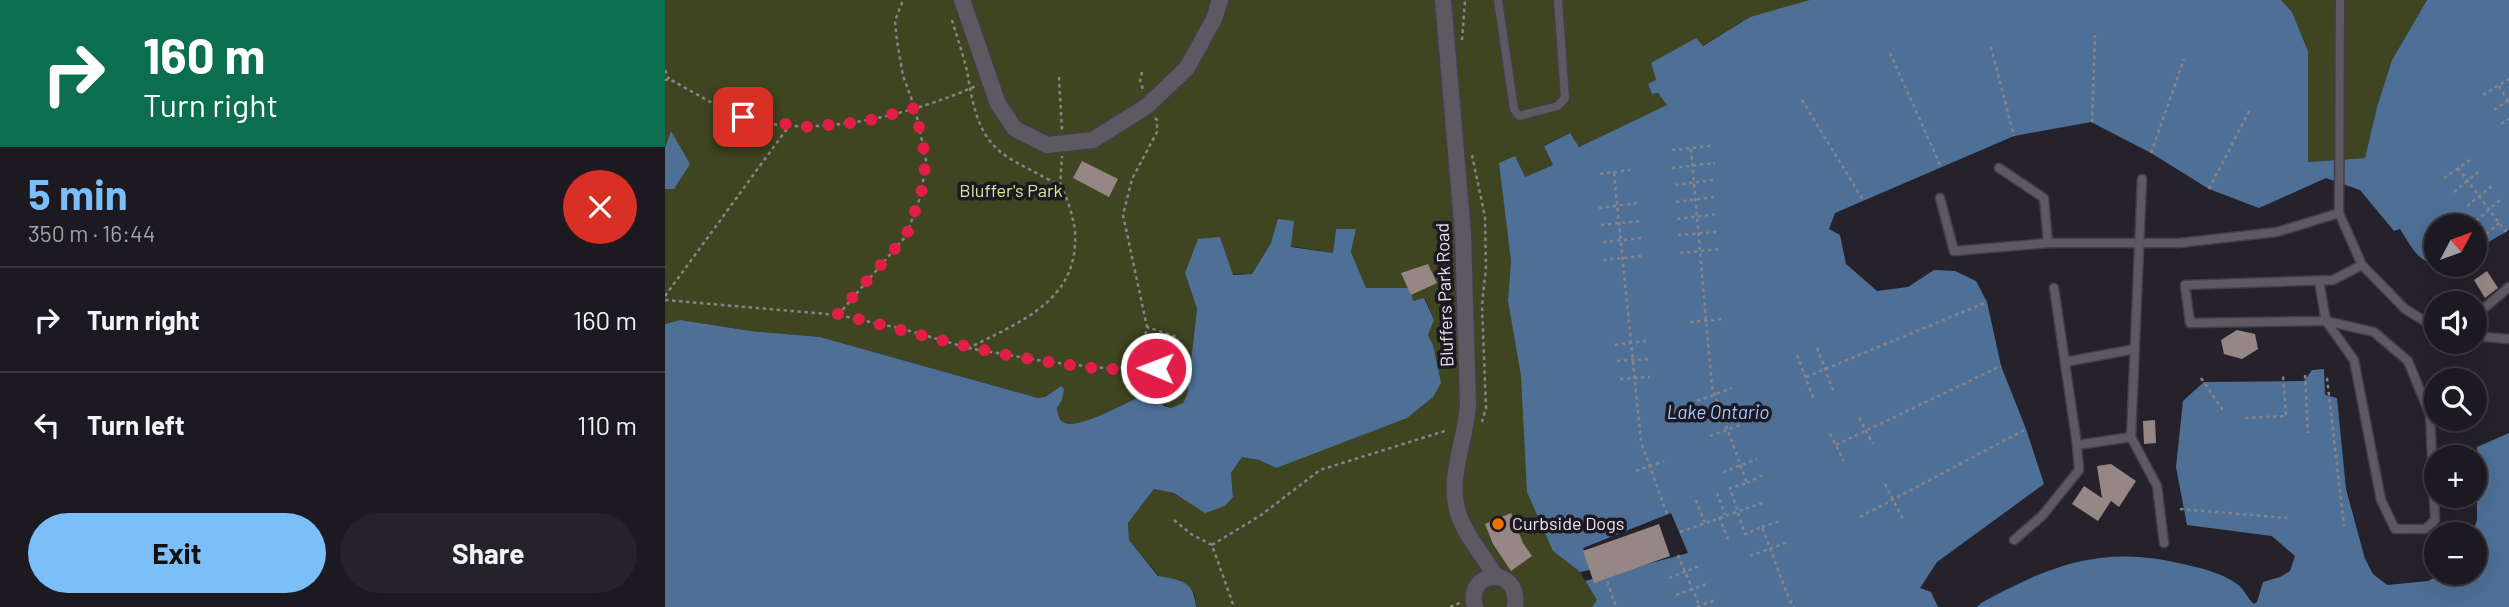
<!DOCTYPE html>
<meta charset="utf-8">
<style>
body{margin:0;font-family:Barlow,sans-serif;background:#252329;color:#f1f3f6;height:100vh;display:flex;flex-direction:column;font-size:26px;white-space:nowrap}
*{box-sizing:border-box;margin:0}
p{font-size:23px;color:#a0a1a5}
.icon{flex:none;width:38px;height:38px;fill:none;stroke:currentColor;stroke-width:2;stroke-linecap:round;stroke-linejoin:round}
.map{position:relative;flex:1;overflow:hidden}
.sheet{display:flex;flex-direction:column;background:#1c1a20;width:665px}
.sheet>*{flex:none}
.guide{background:#0b6e4f;color:#fff;overflow:hidden}
.needle{width:46px;rotate:49deg}
.buttons{position:absolute;left:1759px;top:214px;display:grid;gap:14px}
.buttons a{display:grid;place-items:center;width:63px;height:63px;border-radius:50%;background:#1c1a20;box-shadow:0 7px 28px #0002,0 0 0 2px #3a383e;font-size:35px}
.pin{position:absolute;display:grid;place-items:center;width:60px;height:60px;color:#fff;margin:-30px;border-radius:14px;box-shadow:0 4px 10px #0006}
.me{position:absolute;width:77px;margin:-38px;rotate:271deg;stroke-linejoin:round;filter:drop-shadow(0 0 5px #0008)}
.turn{display:flex;align-items:center;gap:24px;height:147px;padding:0 28px;font-size:32px}
.turn .icon{width:91px;height:91px;stroke-width:2.5}
.turn b{display:block;font-size:49px;line-height:60px}
.round{display:grid;place-items:center;flex:none;width:74px;height:74px;border-radius:37px;background:#252329}
.summary{display:flex;align-items:center;justify-content:space-between;height:119px;padding:0 28px}
h1{font-size:42px;font-weight:700;line-height:52px;color:#7cbef9}
.primary-button{display:flex;gap:14px;margin-top:auto;padding:14px 28px}
.primary-button a{flex:1;height:80px;border-radius:42px;background:#7cbef9;color:#111;font-size:28px;font-weight:700;line-height:80px;text-align:center}
.primary-button a+a{background:#252329;color:#f1f3f6}
ul{padding:0;list-style:none}
li{display:flex;align-items:center;gap:21px;height:105px;padding:0 28px;border-top:2px solid #3a383e}
li div{flex:1}
li b{display:block;font-size:26px}
li em{font-style:normal}
main{display:flex;flex:1;min-height:0}
.map>svg:first-child{display:block}
</style>
<main>
<section class="sheet">
<div class="guide">
<div class="turn"><svg class="icon" aria-label="right" viewBox="0 0 24 24"><path d="M7 20v-9h11M14 6l5 5-5 5"/></svg><div><b>160 m</b>Turn right</div></div>
</div>
<div class="summary"><div><h1>5 min</h1><p>350 m · 16:44</p></div><a class="round" style="background:#d93025;color:#fff"><svg class="icon" aria-label="close" viewBox="0 0 24 24"><path d="M6 6l12 12M18 6L6 18"/></svg></a></div>
<ul>
<li><svg class="icon" aria-label="right" viewBox="0 0 24 24"><path d="M7 20v-9h11M14 6l5 5-5 5"/></svg><div><b>Turn right</b></div><em>160 m</em></li>
<li><svg class="icon" aria-label="left" viewBox="0 0 24 24"><path d="M17 20v-9H6M10 6l-5 5 5 5"/></svg><div><b>Turn left</b></div><em>110 m</em></li>
</ul>
<div class="primary-button"><a>Exit</a><a>Share</a></div>
</section>
<div class="map">
<svg width="1844" height="607" viewBox="0 0 1844 607">
<rect width="100%" height="100%" fill="#26222b"/>
<g fill="#3f4520">
<path d="M0 0H1145V2L1085 17 1037 46 986 63 991 80 983 84 987 94 993 93 1003 105 914 147 905 133 879 145 888 165 860 177 835 164 846 261 843 301 888 551 915 572 933 600 927 607H531L530 594 494 576 464 540 463 523 489 489 509 493 539 512 560 506 568 497 566 473 577 457 594 460 611 468 768 345 763 335 769 320 760 298 748 301 745 288 701 289 686 252 691 229H671L668 253 606 243 587 274 520 273 532 309 522 395 518 403 506 408C497 405 494 396 485 393 467 398 413 432 398 422 393 419 393 413 392 408L397 400 396 386 380 397 373 398 155 337 86 331 15 320 0 324Z"/>
<path d="M1616 0H1762L1727 60 1712 107 1700 158 1643 162V51L1627 12Z"/>
</g>
<g fill="#4e7097">
<path d="M1145 0H1616L1627 12 1643 51V162L1700 158 1712 107 1727 60 1762 0H1844V230L1810 250V226H1771L1773 264C1753 264 1745 244 1735 229L1729 231 1695 190 1661 178 1594 208 1544 189 1486 153 1426 122 1349 136 1170 213 1164 229 1175 235 1181 264 1212 291 1243 287 1269 270 1290 271 1311 281 1322 302 1336 366 1361 429 1379 484 1272 562 1255 588 1266 592 1273 607H927L932 600 915 572 888 551 862 492 856 376 843 301 846 261 834 163 850 156 860 177 888 165 879 146 905 133 914 147 1002 105 993 93 987 94 983 84 991 80 986 63 1031 38 1038 46 1085 17Z"/>
<path d="M6 131 25 164 9 189H0V148Z"/>
<path d="M613 219 629 221 626 247 668 253 671 229H691L686 252 701 288H745L748 301 759 298 769 320 763 335 768 345 776 383 768 397 742 418 611 468 594 460 577 457 566 473 568 497 560 506 540 513 509 493 489 489 463 523 464 540 493 576C516 580 529 581 531 607H0V324L15 320 86 331 155 337 373 398 380 397 396 386 399 389 397 400 392 408C393 413 393 419 398 422 413 432 467 398 485 393L499 406 506 408 518 403 522 395 532 309 520 273 533 239 555 237 568 275 587 274 606 243Z"/>
<path d="M1659 369 1660 395 1672 398 1681 489 1700 559 1708 574 1722 585 1763 581 1781 572H1810V534H1807L1812 520V447L1844 433V607H1312L1316 603C1388 564 1439 544 1522 565 1539 569 1557 573 1572 584 1579 589 1583 599 1589 604L1592 602 1598 582 1615 577 1625 571 1630 556 1607 536 1522 525 1511 467 1518 401 1539 382 1639 381 1647 370Z"/>
</g>
<path fill="#26222b" d="M1006 513 1023 553 920 581 915 572 929 569 918 548Z"/>
<g fill="#968784">
<path d="M417 161 453 179 444 197 408 178Z"/>
<path d="M763 264 772 283 746 295 736 273Z"/>
<path d="M1822 271 1833 288 1820 298 1809 280Z"/>
<path d="M1572 330 1590 334 1593 349 1577 359 1559 354 1556 340Z"/>
<path d="M1490 420 1491 443 1479 444 1478 421Z"/>
<path d="M1446 464 1471 481 1454 507 1446 501 1433 521 1407 504 1419 486 1437 498 1432 466Z"/>
<path d="M846 513 858 543 867 556 846 571 828 544 820 524Z"/>
<path d="M994 524 1005 556 929 583 918 551Z"/>
</g>
<g fill="none" stroke-linecap="round" stroke-linejoin="round">
<defs>
<g id="service">
<path d="M833 0 849 109 854 116 893 106 900 98 893 0"/>
<path d="M1334 168 1379 198 1383 243"/>
<path d="M1275 198 1289 251 1383 243H1514L1612 232 1674 213 1697 265 1740 309 1771 328"/>
<path d="M1674 213 1675 0"/>
<path d="M1654 281 1661 321 1525 323 1520 285 1668 280 1697 265"/>
<path d="M1389 288 1412 445 1466 437 1477 179"/>
<path d="M1661 321 1709 332 1743 361 1765 415 1770 520 1760 529H1730L1716 500 1689 360Z"/>
<path d="M1810 336 1844 339"/>
<path d="M1813 337 1810 316 1844 287"/>
<path d="M1400 362 1470 349"/>
<path d="M1466 437 1492 486 1499 543"/>
<path d="M1349 540 1377 516 1414 470 1412 445"/>
</g>
<g id="minor">
<path d="M297 0 333 104 350 129 382 145 428 140 482 106 522 68 549 19 555 0"/>
<path d="M778 0 798 234 803 404C801 441 781 479 794 516 802 539 819 555 830 576"/>
<path d="M810 607C799 570 856 564 850 607"/>
</g>
</defs>
<use href="#service" stroke="#433f47" stroke-width="11"/>
<use href="#minor" stroke="#433f47" stroke-width="19"/>
<g stroke="#87838b" stroke-width="2.5" stroke-dasharray="3.5 3.5" stroke-linecap="butt">
<path d="M287 20C292 37 298 54 302 71 306 93 309 117 322 137 334 156 357 165 377 176 382 179 392 183 395 187 403 196 409 221 410 232 414 301 356 321 304 348"/>
<path d="M797 40 800 0"/>
<path d="M1326 47 1349 136"/>
<path d="M1225 53 1276 167"/>
<path d="M0 70 4 79"/>
<path d="M477 72 475 80 478 90"/>
<path d="M394 77 397 130"/>
<path d="M0 80 4 79C27 91 51 107 76 116 144 142 249 114 313 85"/>
<path d="M1834 86 1844 103"/>
<path d="M1818 95 1844 79"/>
<path d="M1137 100 1198 200"/>
<path d="M1829 110 1844 100"/>
<path d="M1427 122 1430 35"/>
<path d="M1836 124 1844 119"/>
<path d="M1026 149 1047 387 1082 483 1065 488 1080 534 1097 527 1124 599 1129 607"/>
<path d="M1007 150 1045 146"/>
<path d="M1486 153 1519 59"/>
<path d="M807 155 820 217 821 267 817 305 821 408 817 422"/>
<path d="M1007 168 1050 163"/>
<path d="M1793 168 1841 232"/>
<path d="M949 173 976 442 1002 514"/>
<path d="M935 174 965 170"/>
<path d="M1779 178 1805 160"/>
<path d="M1010 185 1048 180"/>
<path d="M395 186 397 156"/>
<path d="M1544 189 1584 111"/>
<path d="M1789 192 1813 172"/>
<path d="M1011 202 1049 197"/>
<path d="M1802 206 1827 186"/>
<path d="M934 208 973 203"/>
<path d="M1012 219 1052 214"/>
<path d="M1811 221 1837 198"/>
<path d="M936 225 975 221"/>
<path d="M1821 234 1834 223"/>
<path d="M1013 235 1053 232"/>
<path d="M938 242 977 238"/>
<path d="M1015 253 1056 249"/>
<path d="M938 260 978 256"/>
<path d="M0 296 124 126"/>
<path d="M0 300 173 315 238 329 303 348 384 362 449 369 474 364 482 327 458 215 467 179 492 132V120L490 118"/>
<path d="M173 315 241 236 256 195 261 160 250 108 238 76 232 41 230 21 238 0"/>
<path d="M1025 322 1056 319"/>
<path d="M950 345 981 341"/>
<path d="M1152 348 1169 392"/>
<path d="M1132 355 1149 400"/>
<path d="M952 361 983 359"/>
<path d="M474 364 508 369 516 351 512 337 482 327"/>
<path d="M1640 375 1643 433"/>
<path d="M1141 377 1322 302"/>
<path d="M1536 378 1557 409 1552 411"/>
<path d="M1662 378 1679 526"/>
<path d="M955 379 985 377"/>
<path d="M1032 401 1067 388"/>
<path d="M1194 418 1208 444"/>
<path d="M1580 418 1621 416 1618 376"/>
<path d="M1039 419 1072 406"/>
<path d="M1165 434 1179 461"/>
<path d="M1045 436 1078 424"/>
<path d="M1171 445 1336 366"/>
<path d="M971 471 999 461"/>
<path d="M1058 472 1092 459"/>
<path d="M1082 483 1098 475"/>
<path d="M1220 484 1238 519"/>
<path d="M1052 493 1060 515"/>
<path d="M1031 500 1040 523"/>
<path d="M1515 509 1622 518"/>
<path d="M1054 517 1063 539"/>
<path d="M1195 517 1361 429"/>
<path d="M509 520 526 534 547 545 569 607"/>
<path d="M1097 527 1115 521"/>
<path d="M1015 532 1097 503"/>
<path d="M547 545 596 515 655 470 783 430"/>
<path d="M1013 555 1035 607"/>
<path d="M1085 556 1123 542"/>
<path d="M940 575 951 607"/>
<path d="M1004 578 1037 565"/>
<path d="M1011 595 1044 583"/>
<path d="M785 607 795 603"/>
<path d="M1032 607 1050 600"/>
</g>
<use href="#service" stroke="#5e5863" stroke-width="8"/>
<use href="#minor" stroke="#5e5863" stroke-width="16"/>
</g>
<g fill="none" stroke-linecap="round" stroke-linejoin="round">
<path stroke="#e11d48" stroke-width="12" stroke-dasharray="0 21.6" d="M78 117 139 127 198 122 250 108 261 160 256 195 241 236 173 314C243 331 312 352 384 362 404 365 428 369 448 369 467 368 470 363 491 368"/>
</g>
<circle fill="#e8710a" stroke="#1d1821" stroke-width="2.5" cx="833" cy="524" r="7"/>
<g text-anchor="middle" stroke-width="7" stroke-linejoin="round" paint-order="stroke">
<g font-size="18" fill="#d9e898" stroke="#1d1821">
<text x="346" y="197">Bluffer's Park</text>
</g>
<g font-size="18" fill="#e8e5eb" stroke="#1d1821">
<text transform="translate(780 295) rotate(-92)" y="6">Bluffers Park Road</text>
</g>
<g font-size="18" fill="#e8e5eb" stroke="#1d1821" text-anchor="start">
<text x="847" y="530">Curbside Dogs</text>
</g>
<g font-size="19" font-style="italic" fill="#a1cbfc" stroke="#1d1821">
<text x="1053" y="419">Lake Ontario</text>
</g>
</g>
</svg>
<div class="buttons">
<a><svg class="needle" viewBox="-14 -14 28 28"><path d="M0-13l5 13h-10z" fill="#e53935"/><path d="M0 13l5-13h-10z" fill="#a0a1a5"/></svg></a>
<a><svg class="icon" aria-label="sound" viewBox="0 0 24 24"><path d="M4 9h4l5-4v14l-5-4H4zM17 9q2 3 0 6"/></svg></a>
<a><svg class="icon" aria-label="search" viewBox="0 0 24 24"><circle cx="10" cy="10" r="6"/><path d="M15 15l6 6"/></svg></a>
<a>+</a>
<a>−</a>
</div>
<div class="pin" style="left:78px;top:117px;background:#d93025"><svg class="icon" aria-label="arrive" viewBox="0 0 24 24"><path d="M6 21V4h12l-3 4 3 4H6"/></svg></div>
<svg class="me" style="left:491px;top:368px" viewBox="-20 -20 40 40"><circle r="17" fill="#e11d48" stroke="#fff" stroke-width="3"/><path d="M0-11L8 9 0 5-8 9z" fill="#fff"/></svg>
</div>
</main>
